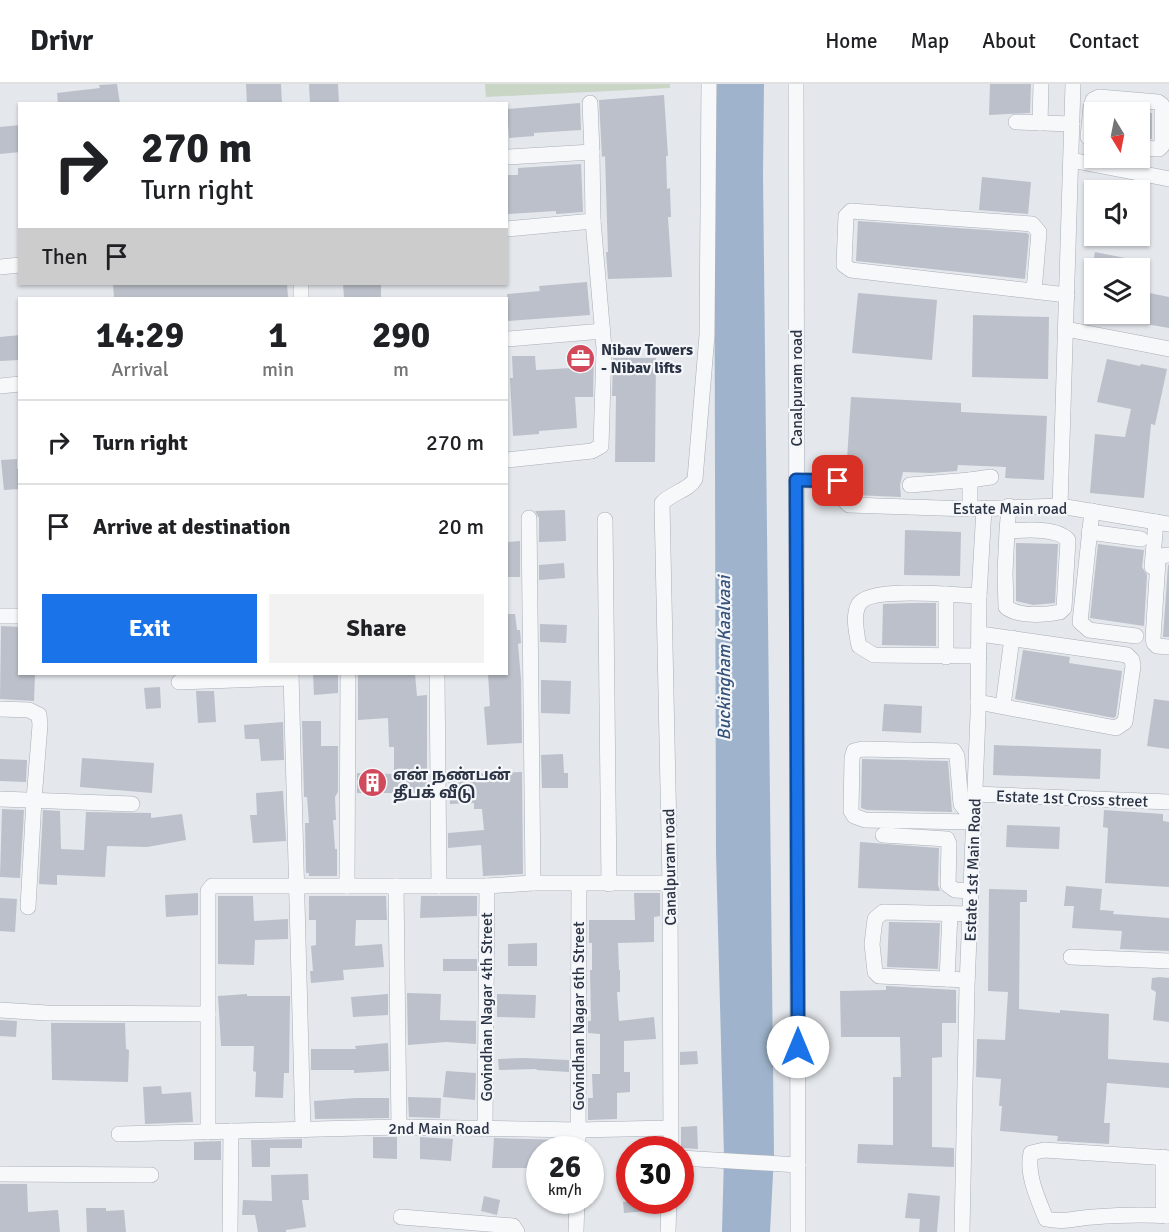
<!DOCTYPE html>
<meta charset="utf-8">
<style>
body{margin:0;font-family:Signika,"Noto Sans Tamil",sans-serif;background:#f2f2f2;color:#202124;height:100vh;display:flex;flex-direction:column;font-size:22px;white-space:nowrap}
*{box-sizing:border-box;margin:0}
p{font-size:20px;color:#757577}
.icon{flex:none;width:33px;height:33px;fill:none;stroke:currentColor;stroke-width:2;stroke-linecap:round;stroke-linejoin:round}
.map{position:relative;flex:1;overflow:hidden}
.sheet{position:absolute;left:18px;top:213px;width:490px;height:378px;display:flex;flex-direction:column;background:#fff;border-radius:0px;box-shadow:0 2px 4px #0004}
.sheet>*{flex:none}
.hud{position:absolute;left:18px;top:18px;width:490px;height:183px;border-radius:0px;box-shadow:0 2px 4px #0004;background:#fff;color:#202124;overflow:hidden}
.needle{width:39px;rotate:170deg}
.fabs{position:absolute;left:1084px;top:18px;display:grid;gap:12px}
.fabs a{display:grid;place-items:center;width:66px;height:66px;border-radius:0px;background:#fff;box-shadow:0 2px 4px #0004;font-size:30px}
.speed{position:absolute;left:526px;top:1052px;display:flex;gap:12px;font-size:30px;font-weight:700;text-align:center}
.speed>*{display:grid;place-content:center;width:78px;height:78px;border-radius:50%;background:#fff;box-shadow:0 2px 4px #0004;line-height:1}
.speed small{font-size:15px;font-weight:400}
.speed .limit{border:9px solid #d22;background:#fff;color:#111}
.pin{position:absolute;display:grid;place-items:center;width:51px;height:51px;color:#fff;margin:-26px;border-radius:12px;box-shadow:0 3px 9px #0006}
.me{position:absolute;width:66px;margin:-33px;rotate:0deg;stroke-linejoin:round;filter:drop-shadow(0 0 4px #0008)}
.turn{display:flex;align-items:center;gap:21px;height:126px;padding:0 24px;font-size:27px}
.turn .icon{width:78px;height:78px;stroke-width:2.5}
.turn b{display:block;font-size:42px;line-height:51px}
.then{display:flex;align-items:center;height:57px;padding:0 24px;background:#0003;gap:12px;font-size:22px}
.eta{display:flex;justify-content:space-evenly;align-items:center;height:102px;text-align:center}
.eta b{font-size:36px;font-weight:800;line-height:42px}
.primary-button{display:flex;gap:12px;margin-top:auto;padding:12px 24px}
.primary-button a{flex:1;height:69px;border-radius:0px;background:#1a73e8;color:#fff;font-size:24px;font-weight:800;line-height:69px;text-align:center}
.primary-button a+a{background:#f2f2f2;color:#202124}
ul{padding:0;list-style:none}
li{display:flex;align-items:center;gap:18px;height:84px;padding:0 24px;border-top:2px solid #e0e0e0}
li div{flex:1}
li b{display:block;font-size:22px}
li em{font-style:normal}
header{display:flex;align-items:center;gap:36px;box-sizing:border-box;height:84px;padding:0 30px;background:#fff;border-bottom:2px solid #e0e0e0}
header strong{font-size:28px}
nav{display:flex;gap:33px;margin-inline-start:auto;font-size:21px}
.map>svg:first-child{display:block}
</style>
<header>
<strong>Drivr</strong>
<nav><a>Home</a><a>Map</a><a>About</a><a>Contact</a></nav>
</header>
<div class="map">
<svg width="1169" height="1148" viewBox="0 0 1169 1148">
<rect width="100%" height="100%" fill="#e4e7ec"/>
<path fill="#c9d6c5" d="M485 0H670V4L486 13Z"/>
<path fill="#9fb4cc" d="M714 0H764L763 90 774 1071 770 1148H722L724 1072 716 769Z"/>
<g fill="#bbc0ca">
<path d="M117 0 120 20H58L57 9 100 4 99 1Z"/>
<path d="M246 0H281L282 20H247Z"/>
<path d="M309 0H338L339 20H310Z"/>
<path d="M990 0H1031L1030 29 989 31Z"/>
<path d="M664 11 668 72H666L667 105 670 104 671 133H668L672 193 608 195 606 168H608L605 72 602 73 599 16Z"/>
<path d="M580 19 581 46 534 49V52L509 54 507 25Z"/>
<path d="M1140 29H1152V55L1140 54Z"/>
<path d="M20 41V68L0 70V43Z"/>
<path d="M581 80 583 128 556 130V127L507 130V91H518V84Z"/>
<path d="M982 93 1031 98 1028 130 979 126Z"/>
<path d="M858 137 1027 149 1029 151 1025 195 856 177Z"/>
<path d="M1095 168 1150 179 1149 184H1092Z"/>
<path d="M587 198 590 231 507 237V210L540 207 539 202Z"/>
<path d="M113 200H287L288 213 114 214Z"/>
<path d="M343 200H381V214H344Z"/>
<path d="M1140 207 1169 213V244L1140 239Z"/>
<path d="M858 209 937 216 932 276 852 269Z"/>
<path d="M973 231 1049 233 1048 295 972 293Z"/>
<path d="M20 251V276L0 277V253Z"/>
<path d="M594 270 593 313H575L577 344 539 347V350L513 352 510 294H513L512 272H535L536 286 572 284V271Z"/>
<path d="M613 274H656L655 378H615L616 312H612Z"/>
<path d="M1107 275 1140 282 1141 280 1167 285 1155 341 1151 340 1144 414 1090 409 1095 350 1125 353 1131 325 1097 318Z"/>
<path d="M851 313 961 319V328L1047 332 1044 396 1005 394 1006 383 958 381 957 387 931 389 903 388 900 401 901 413 854 411 852 399 846 391Z"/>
<path d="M17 375V385L20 384V405L4 406 1 376Z"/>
<path d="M565 426 566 457 539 458V434L535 427Z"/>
<path d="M905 446 961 448 960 492 904 491Z"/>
<path d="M520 457V493H507V458Z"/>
<path d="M1016 459 1058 460 1055 519 1033 521 1016 517Z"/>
<path d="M1098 460 1144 466 1142 483 1147 491 1144 542 1090 534Z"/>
<path d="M564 479 565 494 539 496V481Z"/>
<path d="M1168 481H1169V553H1163Z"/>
<path d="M914 519H936V562L882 561 883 520Z"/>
<path d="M507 530H515L517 546H520L521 559 518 560 521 595 522 659 487 661 484 623 490 622 488 590H507Z"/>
<path d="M540 540 567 541 566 559 540 558Z"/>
<path d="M1 542 20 543V590L35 591 34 617 0 615Z"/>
<path d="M1023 566 1070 573 1069 579 1122 587 1116 632 1114 634 1015 615Z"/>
<path d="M313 590H338V609L314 611Z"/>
<path d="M358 590H415L417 612 427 611V709H357V689L394 690V663H389L388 634 358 636Z"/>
<path d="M541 596 571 597 570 630 541 629Z"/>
<path d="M160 603 161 624 146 625 144 604Z"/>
<path d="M196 607H214L216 638 198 639Z"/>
<path d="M1154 615 1169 617V665L1147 662Z"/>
<path d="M884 620 922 622 921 649 882 647Z"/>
<path d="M302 637H321V662H338V708L335 713 336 736H333L335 765H337V792H309V789H306L305 739H309L307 713H304Z"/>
<path d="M283 638 284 676 261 677 259 655H245L244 641Z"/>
<path d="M994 661 1101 665 1100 695 993 691Z"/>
<path d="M563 670 564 689H568V704H542L541 671Z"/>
<path d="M82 674 154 679 152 709 80 703Z"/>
<path d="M0 675 27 676 26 698 0 697Z"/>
<path d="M862 675 948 677 952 728 867 726 861 724Z"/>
<path d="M461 686 462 690 522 688 523 790 483 792 481 761 448 764V749L484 746 482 725H474V719L450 720 448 687Z"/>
<path d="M283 707 286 757 253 759 250 731H257L256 709Z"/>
<path d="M2 725 24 726 20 794 0 793Z"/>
<path d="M43 726 60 727 61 765 84 766 86 728 151 729V734L182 730 186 756 147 763 107 762 105 793 57 791V801L39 800Z"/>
<path d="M1104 726 1163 730V737L1169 738V803L1105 799 1108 744 1103 743Z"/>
<path d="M1007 741 1060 743 1059 765 1006 763Z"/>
<path d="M860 758 939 764 938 801 940 807 858 804Z"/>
<path d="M1066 802 1102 805 1100 826 1114 827 1113 830 1169 834V867L1120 865 1122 847 1072 844 1074 822H1064Z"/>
<path d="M989 805 1027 806V818H1020L1019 925 1060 929V926L1109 930 1108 975 1169 979V1004L1107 999 1104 1039H1110L1109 1060 1057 1057 1058 1052 1000 1047 1002 1022H999L1001 995 976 993 977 955 1005 956 1008 908 988 907Z"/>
<path d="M198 809V831L166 833 165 811Z"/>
<path d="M634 809H660V832L654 833V858L618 859 619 886H620V908H617L619 937 654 933 656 955 624 957V988H630V1008L617 1009V1035L588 1036V1014H593L592 990H600V950L588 949V937H591L590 886H592V859H589V836H635Z"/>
<path d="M218 812H253L254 837 288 835V855L255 856 254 881 218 880Z"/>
<path d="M309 812H386L387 836H356L355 862 382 860 384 883 343 886 344 896 311 899 310 887H313L311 862 316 861V836H309Z"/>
<path d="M421 812H477V832L420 834Z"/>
<path d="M0 814 17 815 15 848 0 847Z"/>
<path d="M889 838 940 839 938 885 887 883Z"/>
<path d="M537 859V882H508V860Z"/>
<rect x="443" y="875" width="34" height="12"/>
<path d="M1160 893 1169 894V938L1153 936 1156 908 1151 905 1152 894Z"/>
<path d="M886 902 956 906V939H942V973L932 974V1063L954 1064V1083L857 1079 858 1060 893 1061V993H901L900 953H841L840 907 886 906Z"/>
<path d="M407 909 441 910 440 936 476 937V960L446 958 408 961Z"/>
<path d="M247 910V912H290L289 989H284L283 1014 255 1013 256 988 253 987 254 962H221L218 912Z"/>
<path d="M388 910V931L353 933 351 913Z"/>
<path d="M497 910 536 911 535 934 497 933Z"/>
<path d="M0 936 17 937 16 953 0 952Z"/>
<path d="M51 939H125L126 965 129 966 128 998 52 996Z"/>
<path d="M388 959 389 987 354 989V986H311V965H356L355 962Z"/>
<path d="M697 967 698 980 680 981V968Z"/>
<path d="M524 974 569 976V988L536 986 537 985 499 986 498 975Z"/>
<path d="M446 987 476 989 475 1016 443 1013Z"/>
<path d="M161 1002 162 1010 191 1008 193 1038 145 1040 143 1003Z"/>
<path d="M408 1013 441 1014 440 1034 409 1033Z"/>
<path d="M356 1014H389V1034L315 1035 314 1017Z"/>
<path d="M697 1042 698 1065 681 1064V1043Z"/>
<path d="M373 1053H397V1075L373 1074Z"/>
<path d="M420 1053 453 1055 451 1077 420 1075Z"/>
<path d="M494 1054 568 1056V1065H540V1084H492Z"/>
<path d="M302 1055V1064H270V1083H252L251 1056Z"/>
<path d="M221 1057V1076H194V1058Z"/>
<path d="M308 1090 309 1116H302L306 1143 286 1146V1148H258L255 1131H242L243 1116 272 1117 271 1091Z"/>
<path d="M0 1100H27L28 1128 58 1126 60 1148H0Z"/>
<path d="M908 1109 940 1112 937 1148H919L920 1135 905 1134Z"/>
<path d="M484 1112 500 1116 497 1131 481 1127Z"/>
<path d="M656 1116H659V1126L624 1129 623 1118Z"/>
<path d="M86 1124H106V1127L124 1126 126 1148H87Z"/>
</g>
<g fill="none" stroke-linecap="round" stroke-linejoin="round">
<defs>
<g id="minor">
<path d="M796 0 798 1148"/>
<path d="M590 19 592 68"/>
<path d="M1016 38 1072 40"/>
<path d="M1040 39 1041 0"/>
<path d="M1088 53 1091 23 1093 16 1099 13 1158 18 1162 21V62L1159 65 1140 64"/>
<path d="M507 73 592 68 593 137 604 264 601 362 592 367 507 376"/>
<path d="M1071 76 1169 95"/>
<path d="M507 145 593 137"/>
<path d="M0 183 20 181"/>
<path d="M1034 207 1039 148 1032 140 851 127 846 132 844 181 851 186 1067 211"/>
<path d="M301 214V200"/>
<path d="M1066 245 1169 265"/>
<path d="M507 255 603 247"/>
<path d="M0 302 20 300"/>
<path d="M796 396 838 397 843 401 845 417 849 421 970 425 1060 422 1169 440"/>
<path d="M970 396 991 393"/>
<path d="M910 401 970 396V425"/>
<path d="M1060 422 1073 0"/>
<path d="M1092 427 1080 538 1089 546 1136 552"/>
<path d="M529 434 533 799"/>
<path d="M605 436 609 800"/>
<path d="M1007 447 1005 489 1006 523C1018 533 1046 531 1060 528L1064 524 1068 456C1057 443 1024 446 1007 447L1009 422"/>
<path d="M1089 448 1141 455"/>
<path d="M1169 471 1161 472 1158 477 1153 554 1154 559 1157 562 1169 563"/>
<path d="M1152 483 1156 438"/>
<path d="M979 512C956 511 870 502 859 520 852 531 857 551 859 562L874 571 979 572"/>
<path d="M0 532H20"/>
<path d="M946 573V510"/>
<path d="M291 590 303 1046"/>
<path d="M437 590 439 802"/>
<path d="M179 598 291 594"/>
<path d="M978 618 1116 644 1125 638 1133 582 1132 576 1127 571 980 550"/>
<path d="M1003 622 1012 554"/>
<path d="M0 625 29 626 39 631 40 641 34 716 28 823"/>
<path d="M975 710 1169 718"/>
<path d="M0 715 132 720"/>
<path d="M974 738 865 736 854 732 851 727 852 674 854 667 862 665 954 667 957 672 961 720 964 724H974"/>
<path d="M883 751 947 755 949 760 948 801 955 806 971 807"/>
<path d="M347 802 348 590"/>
<path d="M396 802 399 1043"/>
<path d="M1071 873 1169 877"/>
<path d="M947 895 950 830"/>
<path d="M967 896 879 892 875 888 872 860 875 835 883 828 970 830"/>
<path d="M0 926 47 929 208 930V1048"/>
<path d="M208 930V807L212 802H487L533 799H670"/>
<path d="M485 1044 487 802"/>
<path d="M119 1050 399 1043 578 1046 670 1044"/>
<path d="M578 1065 579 800"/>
<path d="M671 1065 670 799 662 419C673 408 689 406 695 395L707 251 709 0"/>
<path d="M1163 1073V1121L1166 1132"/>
<path d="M681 1074 798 1081"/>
<path d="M1169 1074 1044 1066 1031 1069C1026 1090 1038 1115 1046 1135 1066 1139 1074 1134 1093 1133 1119 1131 1143 1130 1169 1132"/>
<path d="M0 1090 151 1091"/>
<path d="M401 1133 513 1142 517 1148"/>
<path d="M230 1148 231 1047"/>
<path d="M576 1148 577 1116"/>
<path d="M668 1148 669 1116"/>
<path d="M962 1148 967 902 978 631 979 512 984 424"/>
</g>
</defs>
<use href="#minor" stroke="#a9aeb7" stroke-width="16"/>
<use href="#minor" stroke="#f7f8fa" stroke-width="15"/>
</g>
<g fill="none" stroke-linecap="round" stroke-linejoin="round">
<defs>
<path id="route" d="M798 963 796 396 838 397"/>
</defs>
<use href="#route" stroke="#114b97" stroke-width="15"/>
<use href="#route" stroke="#1a73e8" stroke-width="10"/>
</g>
<defs>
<symbol id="office-disc" viewBox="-11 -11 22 22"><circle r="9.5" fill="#d1495b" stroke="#f4f6f9"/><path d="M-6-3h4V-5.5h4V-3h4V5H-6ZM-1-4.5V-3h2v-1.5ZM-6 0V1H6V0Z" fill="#fff"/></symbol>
<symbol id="building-disc" viewBox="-11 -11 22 22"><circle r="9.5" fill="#d1495b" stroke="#f4f6f9"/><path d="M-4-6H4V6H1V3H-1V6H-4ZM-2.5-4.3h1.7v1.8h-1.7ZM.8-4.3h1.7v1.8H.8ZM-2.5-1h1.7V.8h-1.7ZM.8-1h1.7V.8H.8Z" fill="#fff"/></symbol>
</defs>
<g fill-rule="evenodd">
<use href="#office-disc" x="564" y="258" width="33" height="33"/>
<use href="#building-disc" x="356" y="682" width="33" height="33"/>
</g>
<g text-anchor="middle" stroke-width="4.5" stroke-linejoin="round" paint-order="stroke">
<g font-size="16" font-weight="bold" fill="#2b3445" stroke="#f4f6f9" text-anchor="start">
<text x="601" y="271">Nibav Towers<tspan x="601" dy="18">- Nibav lifts</tspan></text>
<text x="393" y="696">என் நண்பன்<tspan x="393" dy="18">தீபக் வீடு</tspan></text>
</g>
<g font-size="16" fill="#2b3445" stroke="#f4f6f9">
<text transform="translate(796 304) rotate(-90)" y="6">Canalpuram road</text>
<text x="1010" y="430">Estate Main road</text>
<text transform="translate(1072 714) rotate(2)" y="6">Estate 1st Cross street</text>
<text transform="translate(669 783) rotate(-91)" y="6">Canalpuram road</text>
<text transform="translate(972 786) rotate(-88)" y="6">Estate 1st Main Road</text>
<text transform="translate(486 923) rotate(-90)" y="6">Govindhan Nagar 4th Street</text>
<text transform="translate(578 932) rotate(-90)" y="6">Govindhan Nagar 6th Street</text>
<text x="439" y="1050">2nd Main Road</text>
</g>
<g font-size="18" font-style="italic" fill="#34527a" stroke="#f4f6f9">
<text transform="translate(724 574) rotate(-90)" y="6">Buckingham Kaalvaai</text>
</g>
</g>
</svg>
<div class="fabs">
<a><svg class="needle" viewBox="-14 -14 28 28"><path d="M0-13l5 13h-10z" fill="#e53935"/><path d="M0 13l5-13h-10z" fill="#757577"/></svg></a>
<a><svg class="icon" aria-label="sound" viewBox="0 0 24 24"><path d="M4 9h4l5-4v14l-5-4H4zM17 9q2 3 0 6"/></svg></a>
<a><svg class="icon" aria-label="layers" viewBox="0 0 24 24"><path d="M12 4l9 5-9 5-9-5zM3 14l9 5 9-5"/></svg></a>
</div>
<div class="speed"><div>26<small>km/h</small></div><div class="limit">30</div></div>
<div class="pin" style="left:838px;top:397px;background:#d93025"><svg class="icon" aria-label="arrive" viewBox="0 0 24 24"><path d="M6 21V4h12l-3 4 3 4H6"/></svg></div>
<svg class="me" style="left:798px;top:963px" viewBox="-20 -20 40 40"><circle r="19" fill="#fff"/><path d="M0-13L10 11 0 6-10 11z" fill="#1a73e8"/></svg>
<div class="hud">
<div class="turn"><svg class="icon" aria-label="right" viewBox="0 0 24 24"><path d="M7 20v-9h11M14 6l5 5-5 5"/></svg><div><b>270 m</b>Turn right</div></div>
<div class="then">Then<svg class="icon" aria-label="arrive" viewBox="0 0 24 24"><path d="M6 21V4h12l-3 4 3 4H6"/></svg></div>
</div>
<section class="sheet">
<div class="eta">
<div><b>14:29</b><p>Arrival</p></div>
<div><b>1</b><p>min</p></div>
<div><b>290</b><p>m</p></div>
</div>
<ul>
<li><svg class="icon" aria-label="right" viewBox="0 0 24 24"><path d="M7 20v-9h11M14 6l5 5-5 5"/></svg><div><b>Turn right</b></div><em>270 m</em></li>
<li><svg class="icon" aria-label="arrive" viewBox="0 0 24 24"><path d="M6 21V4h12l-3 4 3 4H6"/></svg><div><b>Arrive at destination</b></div><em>20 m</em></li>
</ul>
<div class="primary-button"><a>Exit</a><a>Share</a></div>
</section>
</div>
